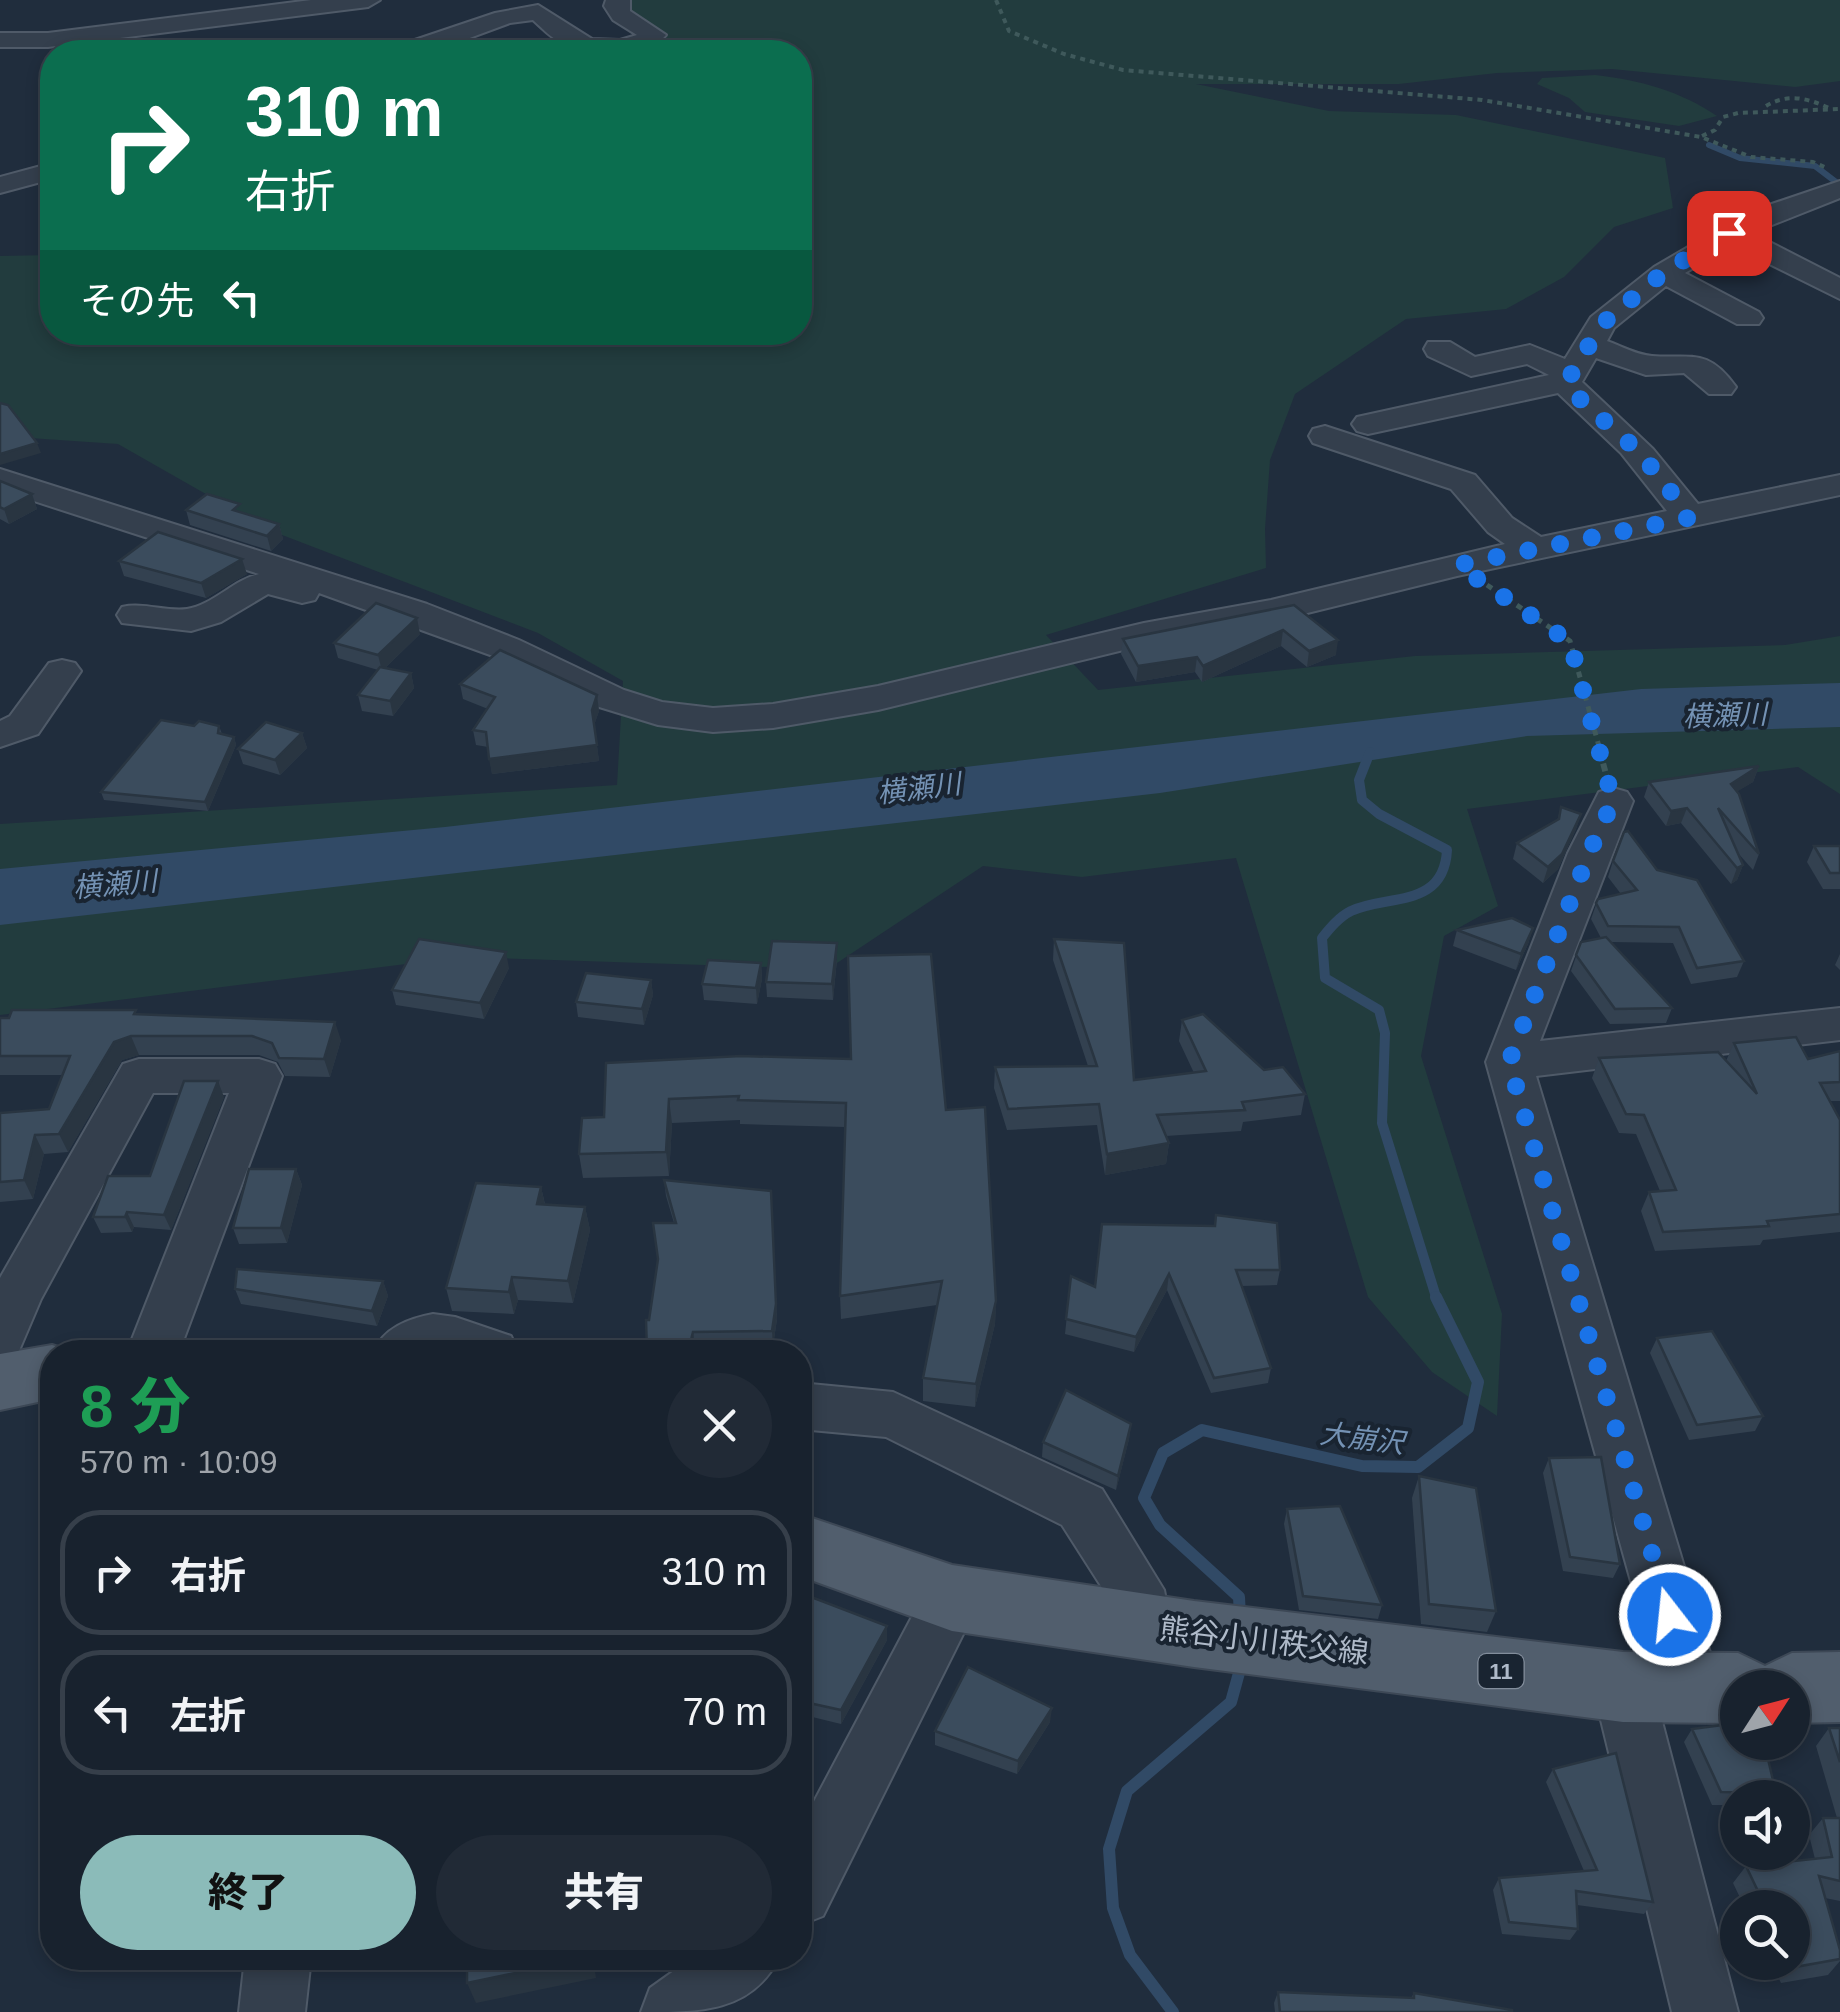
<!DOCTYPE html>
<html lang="ja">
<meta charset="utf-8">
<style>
body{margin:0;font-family:Arial,"Noto Sans JP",sans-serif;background:#212a36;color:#f1f3f6;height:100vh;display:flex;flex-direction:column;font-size:38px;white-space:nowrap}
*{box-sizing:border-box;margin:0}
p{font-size:32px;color:#9fa4aa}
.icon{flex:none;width:55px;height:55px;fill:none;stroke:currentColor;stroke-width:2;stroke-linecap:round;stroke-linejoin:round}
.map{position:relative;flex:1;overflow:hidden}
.drawer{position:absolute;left:40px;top:1340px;width:772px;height:630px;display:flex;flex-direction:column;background:#18222e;border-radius:40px;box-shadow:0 5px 15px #0003,0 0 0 2px #363f4a}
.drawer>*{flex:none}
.hud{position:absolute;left:40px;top:40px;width:772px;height:305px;border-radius:40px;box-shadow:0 5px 15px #0003,0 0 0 2px #363f4a;background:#0b6e4f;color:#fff;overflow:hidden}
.needle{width:65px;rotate:54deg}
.tools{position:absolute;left:1720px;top:1670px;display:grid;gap:20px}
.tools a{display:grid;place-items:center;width:90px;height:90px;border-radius:50%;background:#18222e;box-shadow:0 5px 15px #0003,0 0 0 2px #363f4a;font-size:50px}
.pin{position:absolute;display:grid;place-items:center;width:85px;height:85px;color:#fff;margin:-42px;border-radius:20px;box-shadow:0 5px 15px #0006}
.me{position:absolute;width:110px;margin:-55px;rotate:344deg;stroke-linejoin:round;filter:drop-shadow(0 0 8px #0008)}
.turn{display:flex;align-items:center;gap:35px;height:210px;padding:0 40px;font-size:45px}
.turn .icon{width:130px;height:130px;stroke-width:2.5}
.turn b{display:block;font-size:70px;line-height:85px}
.then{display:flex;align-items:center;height:95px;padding:0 40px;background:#0003;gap:20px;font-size:38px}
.round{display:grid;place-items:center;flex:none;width:105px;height:105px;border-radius:52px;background:#212a36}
.head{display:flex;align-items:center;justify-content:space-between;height:170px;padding:0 40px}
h1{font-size:60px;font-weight:800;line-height:75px;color:#1e9e55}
.primary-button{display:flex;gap:20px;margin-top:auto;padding:20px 40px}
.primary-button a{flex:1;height:115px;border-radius:60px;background:#8bbbb9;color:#111;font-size:40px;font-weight:800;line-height:115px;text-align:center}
.primary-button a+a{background:#212a36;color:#f1f3f6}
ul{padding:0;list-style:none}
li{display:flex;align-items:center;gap:30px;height:125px;margin:0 20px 15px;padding:0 20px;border:5px solid #363f4a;border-radius:40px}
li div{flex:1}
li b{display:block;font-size:38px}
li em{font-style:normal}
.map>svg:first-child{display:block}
</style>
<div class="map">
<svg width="1840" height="2012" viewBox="0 0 1840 2012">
<rect width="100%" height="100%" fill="#202d3d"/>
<g fill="#223c3e">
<path d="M608 0H1840V81L1795 87 1612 69 1497 73 1399 84H1196L1329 111 1456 115 1665 158 1673 208 1614 227 1564 277 1506 309 1406 319 1295 394 1270 460 1265 529 1266 568 1046 635 1098 690 1415 656 1785 645 1840 636V794L1798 767 1467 809 1498 906 1444 936 1421 1056 1502 1314 1497 1416 1432 1372 1368 1297 1236 858 1082 877 983 866 828 969 462 957 0 1015V824L617 785 623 681 538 633 269 530 118 444 0 436V256L52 255V332H800V52H630L648 49 604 9Z"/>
<path d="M1595 75C1640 80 1680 91 1717 116L1679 126 1585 112 1569 98 1537 84 1542 78Z"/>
</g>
<path fill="#314a66" d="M1840 683V727L1527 736 1160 793 0 925V869L445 827 1641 689Z"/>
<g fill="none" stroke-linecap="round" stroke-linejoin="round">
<path stroke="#314a66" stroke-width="6" d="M1709 145 1740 158 1815 166 1840 185"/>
<path stroke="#314a66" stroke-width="10" d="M1370 752 1359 780 1362 800 1379 814 1447 850C1444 909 1387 894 1351 911 1339 917 1330 928 1322 938L1325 978 1379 1010 1385 1033 1382 1123 1437 1300"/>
<g stroke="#314a66" stroke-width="12">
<path d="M1240 1616 1239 1597 1160 1525 1144 1498 1163 1453 1202 1430 1362 1466 1418 1467 1468 1428 1478 1382 1436 1297"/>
<path d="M1173 2012 1130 1955 1113 1908 1109 1849 1127 1791 1231 1702 1242 1662"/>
</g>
<defs>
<g id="minor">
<path d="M311 0H380L368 7 48 47H0V33H48Z"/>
<path d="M606 0H630V11L666 35C645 59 593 58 565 45 552 39 543 29 533 20L510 23 432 52H391L394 47 495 13 538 5 592 39 620 40 637 35 613 20 604 6Z"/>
<path d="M52 163V179L0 193V177Z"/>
<path d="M1840 181V198L1752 233 1840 278V299L1731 245 1685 273 1759 312 1763 318 1759 324H1737L1666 286 1614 328 1607 341C1621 346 1637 355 1652 356 1691 359 1708 347 1736 387L1731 394H1709L1684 373 1646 375 1596 358 1582 382 1653 449 1698 504 1840 475V495L1457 576 1271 622 1144 645 878 710 773 728 713 732 658 725 596 706 493 656 319 593 315 600 302 603 268 594 221 622 191 631 122 623 117 615 122 607C144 602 165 612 187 609 213 605 233 580 259 574L0 490V469L427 604 519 640 624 690 662 702 713 708 773 704 878 686 1144 623 1271 600 1505 544 1488 532 1451 489 1313 443 1309 436 1313 429 1325 426 1475 475 1512 518 1541 537 1667 511 1621 453 1558 393 1368 434 1357 431 1352 424 1357 417 1549 375 1527 364 1471 376 1428 356 1424 349 1428 342H1450L1475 357 1530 345 1565 359 1591 317 1654 267 1748 212Z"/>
<path d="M62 660 75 663 81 671 38 734 0 747V721L10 716 49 663Z"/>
<path d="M1613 788 1627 792 1633 801 1540 1041 1840 1008V1040L1536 1076 1721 1689 1712 1709 1691 1717 1670 1709 1661 1689 1486 1062 1568 853 1599 792Z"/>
<path d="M139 1059H259L275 1064 282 1076 179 1352H127L229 1093H153L41 1299 18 1353 0 1360V1278L123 1064Z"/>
<path d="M433 1314 455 1317 511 1336 518 1352H373C384 1328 407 1319 433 1314Z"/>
<path d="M800 1383 893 1392 1102 1489 1164 1590 1171 1626 1163 1645 1142 1653 1121 1645 1108 1597 1062 1525 886 1437 800 1429Z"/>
<path d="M952 1571 972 1579 981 1598 823 1916 800 1925V1828L932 1579Z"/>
<path d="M1623 1659 1644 1667 1653 1687 1738 2012H1672L1593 1687 1602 1667Z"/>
<path d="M245 1958H311L305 2012H239Z"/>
<path d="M692 1958H779C751 2012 701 2012 641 2012L650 1988Z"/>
</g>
<g id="major">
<path d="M52 1345 74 1352H52V1399L0 1410V1354Z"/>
<path d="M800 1514 952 1565 1194 1601 1623 1652 1738 1653 1765 1666 1792 1653 1840 1652V1722L1792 1723V1688H1738V1723L1623 1722 1194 1667 952 1631 800 1576Z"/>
</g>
</defs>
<use href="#minor" stroke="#4f5a68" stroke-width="4"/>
<use href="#major" stroke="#3d4856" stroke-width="4"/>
<g stroke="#3f595b" stroke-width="4" stroke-dasharray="5 5" stroke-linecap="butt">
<path d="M996 0 1009 31 1064 54 1123 70 1482 100 1701 137 1751 157 1813 162 1827 168"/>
<path d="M1766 106C1788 93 1807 98 1829 108"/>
<path d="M1702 136 1715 130 1723 117 1738 113 1840 109"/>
</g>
<path stroke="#3f595b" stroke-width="5" stroke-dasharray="6 6" stroke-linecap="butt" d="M1487 585 1570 641 1600 750"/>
<path stroke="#3f595b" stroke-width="6" stroke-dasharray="8 8" stroke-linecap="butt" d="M1599 748 1606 774"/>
<use href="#minor" fill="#343f4d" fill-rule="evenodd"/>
<use href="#major" fill="#515e6d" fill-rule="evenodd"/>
</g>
<g fill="#334150">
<path d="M0 481 32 494 37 509 9 524 0 519Z"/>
<path d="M186 510 279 524 283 539 271 551 190 525Z"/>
<path d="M119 561 247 574 206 598 124 576Z"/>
<path d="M1294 605 1336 655 1307 667 1281 646 1202 682 1195 672 1136 682 1121 654 1123 639Z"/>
<path d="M420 634 385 668 411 673 414 688 393 716 362 711 358 695 378 670 338 658 334 643Z"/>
<path d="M460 684 597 695 599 711 594 725 599 761 492 774 488 747 476 745 473 730 488 709 463 699Z"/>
<path d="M194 726H219L222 734 234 737 236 745 208 811 104 800 101 792Z"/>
<path d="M302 733 307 748 280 775 243 764 238 749Z"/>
<path d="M1759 766 1753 782 1737 791 1759 854 1753 870 1737 852 1743 865 1737 880 1731 884 1681 823 1666 826 1644 797 1649 782Z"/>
<path d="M1561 807 1581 814 1576 829 1558 869 1543 883 1513 859 1517 843 1557 821Z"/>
<path d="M1814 846H1840V889H1823L1807 862Z"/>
<path d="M1613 861 1657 870 1744 961 1737 977 1691 984 1673 943 1611 942 1672 1008 1666 1023 1610 1024 1571 971 1581 942 1601 938 1591 919 1598 899 1621 894 1608 877Z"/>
<path d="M1533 928 1528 944 1516 970 1453 946 1457 930Z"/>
<path d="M1054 939 1134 1080 1194 1073 1179 1041 1182 1020 1305 1094 1301 1115 1243 1122 1241 1131 1166 1136 1169 1143 1166 1164 1105 1175 1097 1125 1007 1130 994 1088 995 1067 1088 1066 1053 960Z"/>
<path d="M1840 954V970L1835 965Z"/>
<path d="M837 959 833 1000 767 997 766 982Z"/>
<path d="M761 963 762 979 757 1004 704 1000 702 984Z"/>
<path d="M509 968 484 1019 396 1005 392 990Z"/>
<path d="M651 980 653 995 644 1025 578 1017 576 1002Z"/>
<path d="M137 1014 341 1040 330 1077 285 1076 278 1062 259 1055H139L122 1060 68 1152 44 1154 33 1199 0 1202V1113L49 1109 62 1075H0V1018Z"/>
<path d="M1734 1043 1808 1059 1840 1051V1101H1830L1840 1120V1232L1763 1240 1760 1245 1655 1251 1641 1211 1649 1192 1660 1191 1636 1134 1619 1133 1592 1078 1599 1058 1726 1061Z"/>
<path d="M606 1063 946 1110 996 1301 995 1324 975 1407 923 1401V1378L937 1305 841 1319 840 1296 845 1127 740 1124V1120L672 1123 669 1176 583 1178 579 1154 604 1117Z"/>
<path d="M224 1097 171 1230 134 1227 132 1232 101 1233 93 1217 150 1176Z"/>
<path d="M296 1169 302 1185 287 1243 239 1244 233 1228Z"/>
<path d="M664 1180 772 1207 777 1319 773 1346 695 1347 649 1320 674 1223 666 1196Z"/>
<path d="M541 1187 545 1204 585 1207 590 1230 573 1303 518 1300 514 1314 452 1311 446 1288Z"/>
<path d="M1216 1215 1280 1270 1277 1285 1241 1286 1271 1368 1268 1383 1211 1393 1167 1290 1134 1352 1065 1334 1071 1276 1095 1287 1214 1226Z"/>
<path d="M383 1281 388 1296 377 1326 241 1304 235 1289Z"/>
<path d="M1657 1338 1763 1416 1755 1431 1689 1440 1650 1353Z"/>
<path d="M1131 1424 1129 1439 1116 1490 1042 1457 1043 1442Z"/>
<path d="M1549 1458 1620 1564 1613 1578 1563 1571 1543 1473Z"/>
<path d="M1419 1476 1496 1611 1487 1632 1421 1624 1412 1498Z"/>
<path d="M1287 1509 1382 1605 1378 1619 1299 1610 1284 1524Z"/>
<path d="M800 1611 887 1640 841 1724 800 1714Z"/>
<path d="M1050 1722 1017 1774 935 1745V1731Z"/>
<path d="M1829 1728H1840V1901L1825 1898 1840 1950V1961L1828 1975 1781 1983 1771 1962H1792V1908H1745L1733 1883 1746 1866 1815 1859 1809 1835 1823 1818H1837L1816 1746Z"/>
<path d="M1692 1729 1776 1793 1773 1798H1738V1805H1712L1684 1742Z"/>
<path d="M1553 1769 1653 1902 1644 1914 1577 1905 1578 1929 1570 1940 1502 1934 1493 1890 1499 1878 1584 1871 1546 1782Z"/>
<path d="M1278 1992 1411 1998 1414 1993 1512 2012H1275L1274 2003Z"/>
</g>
<g fill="#293541">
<path d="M37 443 41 453 0 465V454Z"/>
<path d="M32 494 37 509 9 524 4 509Z"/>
<path d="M279 524 283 539 271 551 267 536Z"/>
<path d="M242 559 247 574 206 598 201 583Z"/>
<path d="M417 618 420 634 382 671 378 655Z"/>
<path d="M1283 630 1281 646 1202 682 1203 666Z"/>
<path d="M1338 640 1336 655 1307 667 1309 651Z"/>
<path d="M1197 657 1195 672 1136 682 1138 666Z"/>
<path d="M411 673 414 688 393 716 390 701Z"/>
<path d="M597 695 599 711 594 726 592 710Z"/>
<path d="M302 733 307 748 280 775 275 760Z"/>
<path d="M234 737 236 745 208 811 205 802Z"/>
<path d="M597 745 599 761 492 774 489 759Z"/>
<path d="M1759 766 1753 782 1725 799 1731 784Z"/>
<path d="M1687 808 1681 823 1666 826 1671 811Z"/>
<path d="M1581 814 1576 829 1558 869 1543 883 1548 867Z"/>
<path d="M1743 865 1737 880 1731 884 1737 868Z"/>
<path d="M1533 928 1528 944 1516 970 1521 954Z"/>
<path d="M837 943V959L833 1000 832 984Z"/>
<path d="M506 952 509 968 484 1019 480 1003Z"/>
<path d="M761 963 762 979 757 1004 756 988Z"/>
<path d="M651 980 653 995 644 1025 642 1009Z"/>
<path d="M335 1022 341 1040 330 1077 324 1059Z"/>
<path d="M131 1036 139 1055 122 1060 68 1152 59 1134 114 1042Z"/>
<path d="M218 1081 224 1097 171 1230 164 1215Z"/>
<path d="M669 1099 672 1123 669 1176 666 1152Z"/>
<path d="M35 1135 44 1154 33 1199 24 1180Z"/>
<path d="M1169 1143 1166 1164 1105 1175 1107 1154Z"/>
<path d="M296 1169 302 1185 287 1243 281 1228Z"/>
<path d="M541 1187 546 1210 537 1204Z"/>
<path d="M585 1207 590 1230 573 1303 568 1281Z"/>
<path d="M772 1207 777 1319 773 1346 772 1331Z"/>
<path d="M127 1212 134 1227 132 1232 125 1217Z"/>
<path d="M1169 1274 1167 1290 1134 1352 1136 1337Z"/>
<path d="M512 1277 518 1300 514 1314 509 1292Z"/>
<path d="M383 1281 388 1296 377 1326 372 1311Z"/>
<path d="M996 1301 995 1324 975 1407 976 1384Z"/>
<path d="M693 1332 695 1347 694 1352H688Z"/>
<path d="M1131 1424 1129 1439 1116 1490 1118 1476Z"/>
<path d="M887 1626V1640L841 1724V1710Z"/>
<path d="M1052 1708 1050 1722 1017 1774 1018 1761Z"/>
<path d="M341 1958H377L345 1965Z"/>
<path d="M587 1958H593L596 1978 476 2003 467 1983Z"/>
</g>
<g fill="#3b4c5d" stroke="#293541" stroke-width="2.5">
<path d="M0 403 8 405 37 443 0 454Z"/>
<path d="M0 481 32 494 4 509 0 507Z"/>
<path d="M207 494 240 504 233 510 279 524 267 536 186 510Z"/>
<path d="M158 532 242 559 201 583 119 561Z"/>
<path d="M376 603 417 618 378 655 334 643Z"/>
<path d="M1294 605 1338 640 1309 651 1283 630 1203 666 1197 657 1138 666 1123 639Z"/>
<path d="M500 650 597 695 592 710 597 745 489 759 486 732 473 730 495 697 460 684Z"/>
<path d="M380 667 411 673 390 701 358 695Z"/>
<path d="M161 720 194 726 199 721 219 726 218 733 234 737 205 802 101 792Z"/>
<path d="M266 722 302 733 275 760 238 749Z"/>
<path d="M1759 766 1731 784 1739 794 1759 854 1718 808 1743 865 1737 868 1687 808 1671 811 1649 782Z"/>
<path d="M1561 807 1581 814 1562 854 1548 867 1517 843 1559 819Z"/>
<path d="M1628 831 1657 870 1697 880 1744 961 1697 968 1679 927 1608 926 1596 903 1598 899 1637 890 1613 861 1624 832Z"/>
<path d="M1814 846H1840V873H1830Z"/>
<path d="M1512 918 1533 928 1521 954 1457 930Z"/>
<path d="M1606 937 1672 1008 1615 1009 1576 955 1581 942Z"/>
<path d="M419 939 506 952 480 1003 392 990Z"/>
<path d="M1054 939 1124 943 1134 1080 1206 1071 1182 1020 1203 1014 1264 1070 1283 1067 1305 1094 1242 1102 1245 1110 1157 1115 1169 1143 1107 1154 1099 1104 1008 1109 995 1067 1097 1066Z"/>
<path d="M772 941 837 943 832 984 766 982Z"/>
<path d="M931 954 946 1110 985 1107 996 1301 976 1384 923 1378 942 1281 840 1296 846 1103 738 1100 739 1096 669 1099 666 1152 579 1154 582 1118 604 1117 606 1063 741 1056 851 1059 848 956Z"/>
<path d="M708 960 761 963 756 988 702 984Z"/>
<path d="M586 973 651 980 642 1009 576 1002Z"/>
<path d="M12 1010H136L134 1014 335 1022 324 1059 279 1058 272 1043 252 1036H131L114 1042 59 1134 35 1135 24 1180 0 1182V1113L49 1109 70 1056H0V1018H9Z"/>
<path d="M1796 1037 1808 1059 1840 1051V1082L1820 1083 1840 1120V1214L1767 1221 1769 1226 1663 1232 1649 1192 1676 1190 1644 1115 1626 1114 1599 1058 1718 1052 1757 1094 1734 1043Z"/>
<path d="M184 1081H218L164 1215 127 1212 125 1217H93L108 1176H150Z"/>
<path d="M249 1169H296L281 1228H233Z"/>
<path d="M664 1180 771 1191 776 1304 772 1331 693 1332 688 1352H647L646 1320H649L658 1259 653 1223H676Z"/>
<path d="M476 1183 541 1187 537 1204 585 1207 568 1281 512 1277 509 1292 446 1288Z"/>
<path d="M1216 1215 1277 1223 1280 1270H1236L1271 1368 1214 1378 1169 1274 1136 1337 1066 1319 1071 1276 1095 1287 1102 1224 1215 1226Z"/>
<path d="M237 1269 383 1281 372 1311 235 1289Z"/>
<path d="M1712 1331 1763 1416 1697 1425 1657 1338Z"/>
<path d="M1066 1390 1131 1424 1118 1476 1043 1442Z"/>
<path d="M1601 1457 1620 1564 1570 1557 1549 1458Z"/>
<path d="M1419 1476 1476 1488 1496 1611 1429 1604Z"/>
<path d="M1340 1506 1382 1605 1303 1596 1287 1509Z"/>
<path d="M806 1595 887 1626 841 1710 800 1701V1611Z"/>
<path d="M968 1667 1052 1708 1018 1761 935 1731Z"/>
<path d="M52 1678V1704L47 1705Z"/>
<path d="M1738 1723V1742H1764L1776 1793 1721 1792 1692 1729Z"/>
<path d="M1829 1728H1840V1762Z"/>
<path d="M1616 1753 1653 1902 1576 1891 1578 1929 1509 1922 1499 1878 1597 1870 1553 1769Z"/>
<path d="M1823 1818H1840V1881L1819 1876 1840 1950V1959L1795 1967 1792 1962V1908H1766L1746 1866 1832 1857Z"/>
<path d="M467 1958H587L467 1983Z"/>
<path d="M1278 1992 1414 1998V1993L1512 2010V2012H1280Z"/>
</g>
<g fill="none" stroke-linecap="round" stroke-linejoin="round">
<path stroke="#1a73e8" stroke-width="18" stroke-dasharray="0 32.4" d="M1670 1615 1509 1062 1589 853 1613 801 1570 642 1457 565 1688 518C1671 489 1648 461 1623 437 1603 419 1583 405 1566 383L1602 324 1664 272 1729 233"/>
</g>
<g text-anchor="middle" stroke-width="8" stroke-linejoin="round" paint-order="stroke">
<rect fill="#192431" stroke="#828d9b" stroke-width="2.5" x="1478.5" y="1654" width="45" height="34" rx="8"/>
<g font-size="22" font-weight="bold" fill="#afbac9">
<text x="1501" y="1679">11</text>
</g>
<g font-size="28" font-style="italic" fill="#7492b4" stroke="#192431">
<text transform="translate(1725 715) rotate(-2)" y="10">横瀬川</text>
<text transform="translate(919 788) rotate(-7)" y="10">横瀬川</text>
<text transform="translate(115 884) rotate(-5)" y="10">横瀬川</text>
<text transform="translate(1362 1438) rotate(7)" y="10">大崩沢</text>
</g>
<g font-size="30" fill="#afbac9" stroke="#192431">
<text transform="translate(1264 1641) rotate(7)" y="10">熊谷小川秩父線</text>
</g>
</g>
</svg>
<div class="tools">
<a><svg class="needle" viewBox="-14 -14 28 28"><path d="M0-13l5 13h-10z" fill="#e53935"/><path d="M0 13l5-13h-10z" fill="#9fa4aa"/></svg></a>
<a><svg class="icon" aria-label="sound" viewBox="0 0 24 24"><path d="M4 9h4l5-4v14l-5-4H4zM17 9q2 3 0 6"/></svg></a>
<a><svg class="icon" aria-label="search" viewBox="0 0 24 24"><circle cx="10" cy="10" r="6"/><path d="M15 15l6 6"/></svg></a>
</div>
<div class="pin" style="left:1729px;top:233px;background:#d93025"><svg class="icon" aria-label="arrive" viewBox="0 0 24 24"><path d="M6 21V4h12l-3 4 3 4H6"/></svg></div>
<svg class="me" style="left:1670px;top:1615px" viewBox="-20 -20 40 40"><circle r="17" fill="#1a73e8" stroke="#fff" stroke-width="3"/><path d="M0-11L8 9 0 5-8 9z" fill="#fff"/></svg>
<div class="hud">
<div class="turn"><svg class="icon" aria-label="right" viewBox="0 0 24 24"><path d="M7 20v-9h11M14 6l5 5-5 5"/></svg><div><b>310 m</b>右折</div></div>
<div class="then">その先<svg class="icon" aria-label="left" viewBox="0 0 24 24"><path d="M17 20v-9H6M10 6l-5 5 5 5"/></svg></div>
</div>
<section class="drawer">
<div class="head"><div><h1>8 分</h1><p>570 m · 10:09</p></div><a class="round"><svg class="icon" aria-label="close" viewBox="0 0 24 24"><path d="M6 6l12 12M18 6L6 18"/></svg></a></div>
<ul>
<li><svg class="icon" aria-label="right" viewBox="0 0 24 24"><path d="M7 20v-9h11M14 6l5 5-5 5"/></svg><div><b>右折</b></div><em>310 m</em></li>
<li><svg class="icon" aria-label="left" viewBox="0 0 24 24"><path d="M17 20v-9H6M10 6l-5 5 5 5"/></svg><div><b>左折</b></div><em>70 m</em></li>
</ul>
<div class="primary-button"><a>終了</a><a>共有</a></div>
</section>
</div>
